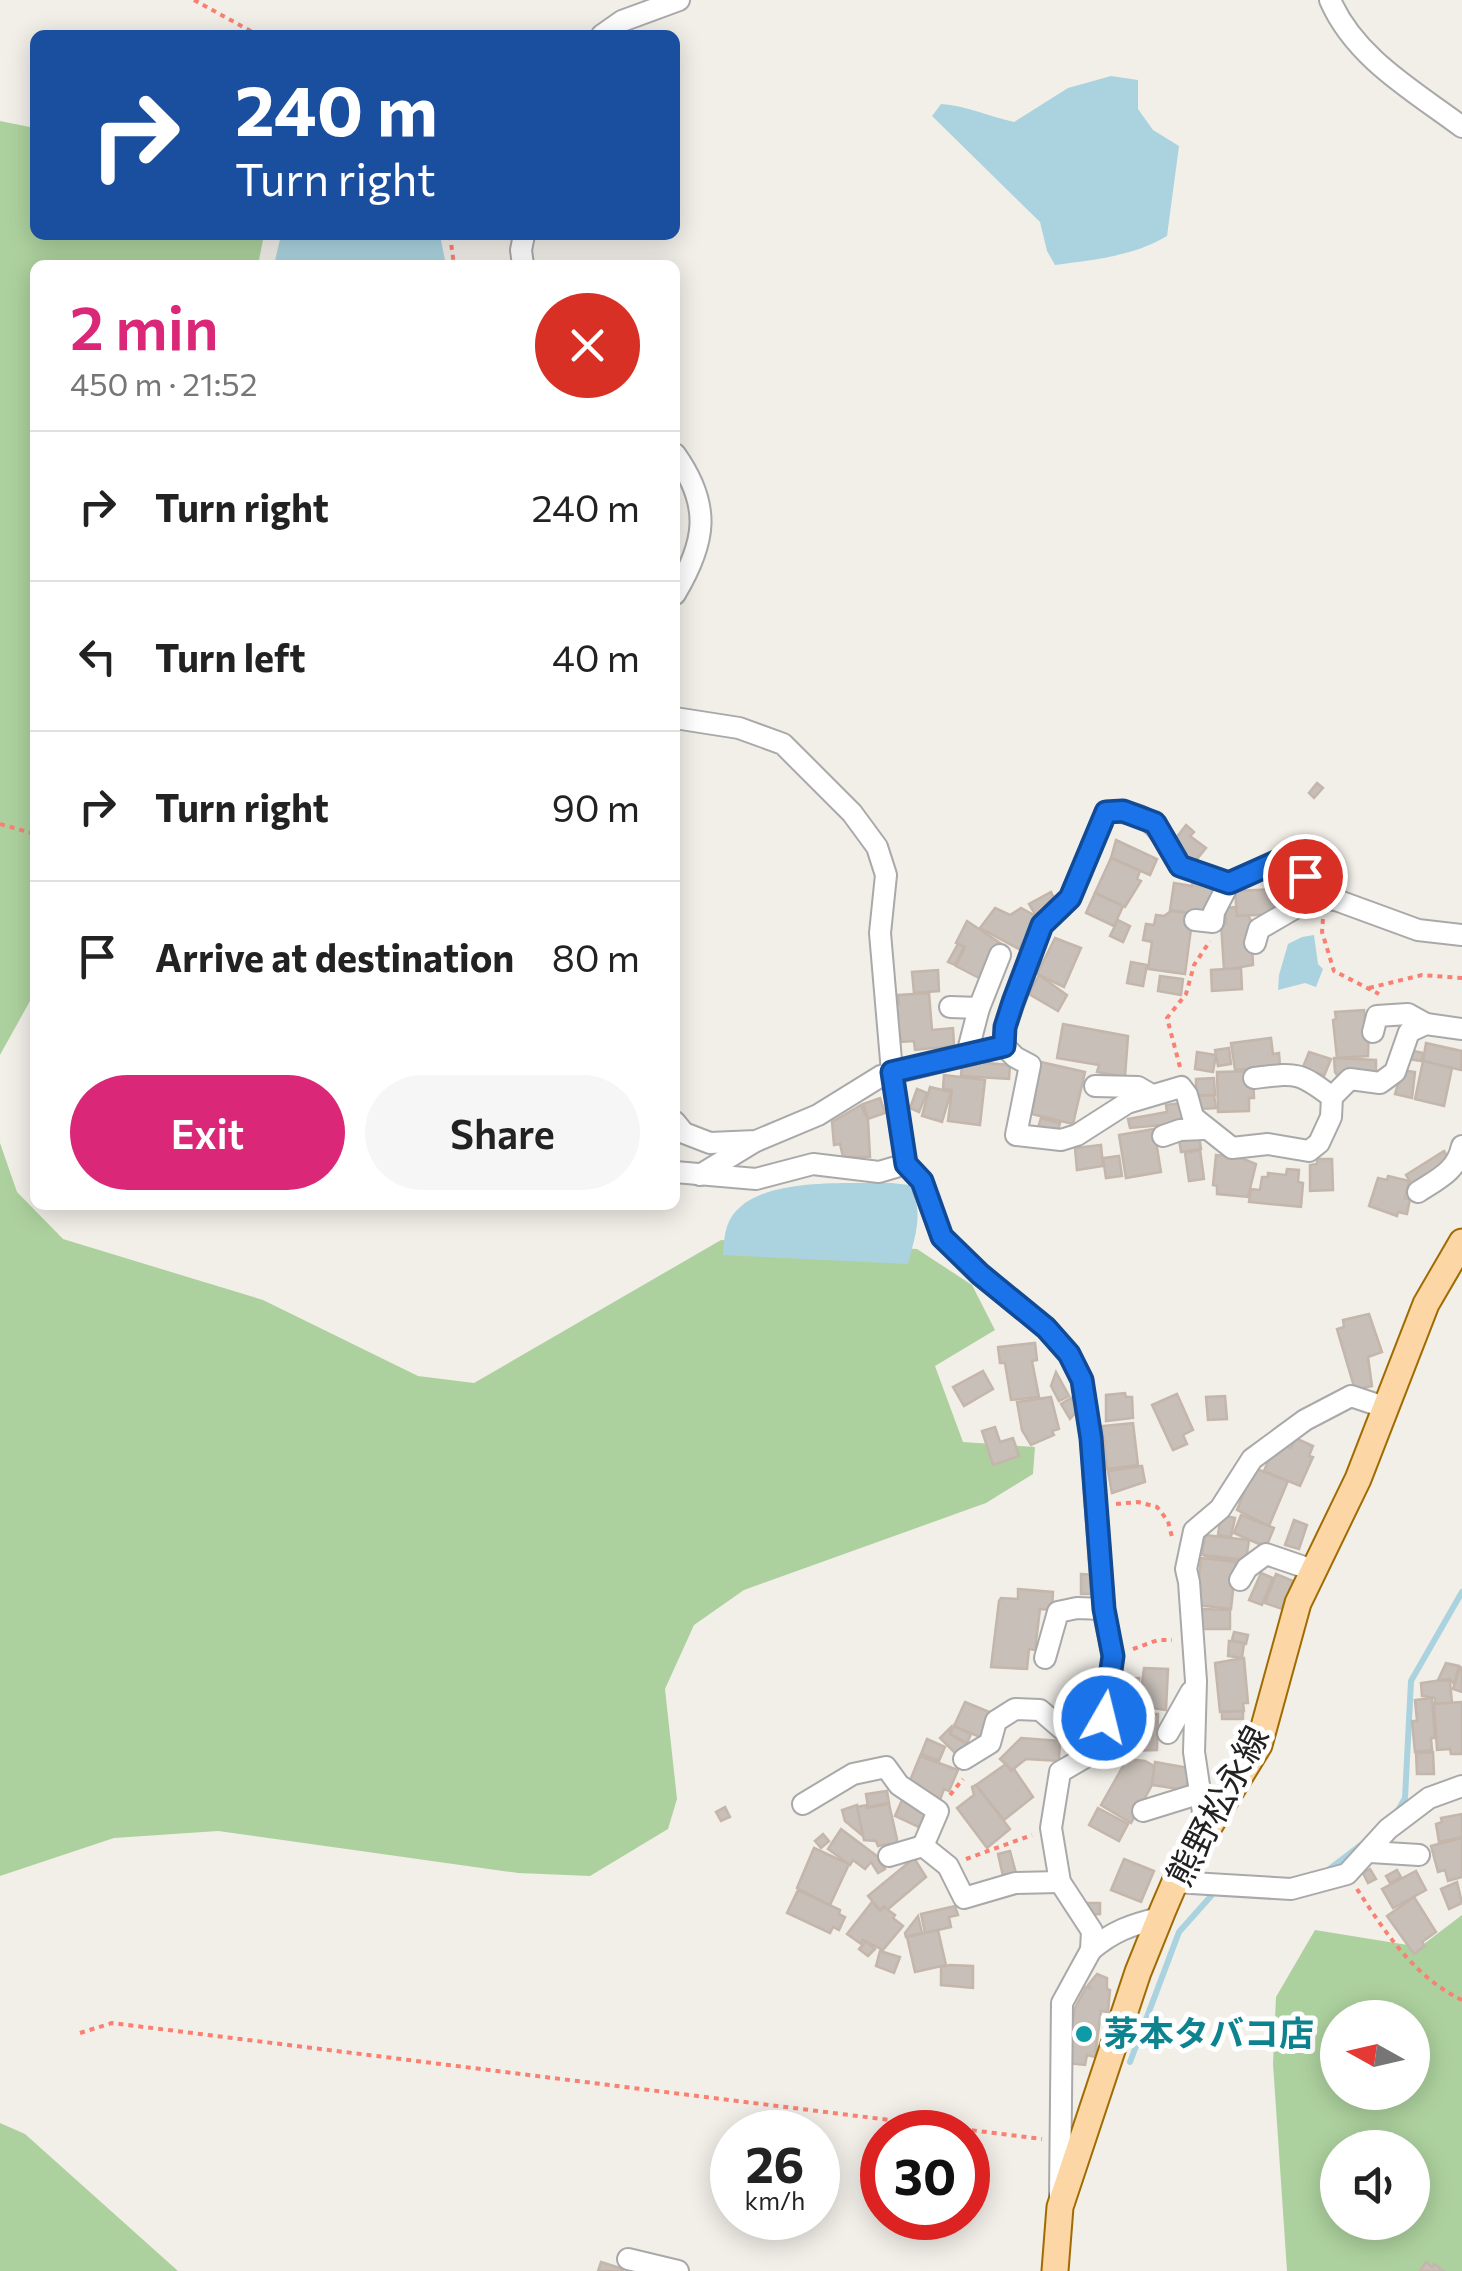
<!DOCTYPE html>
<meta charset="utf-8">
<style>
body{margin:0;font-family:Commissioner,"Noto Sans JP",sans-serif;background:#f6f6f6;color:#222;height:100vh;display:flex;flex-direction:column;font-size:38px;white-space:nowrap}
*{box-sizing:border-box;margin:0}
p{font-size:32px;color:#767676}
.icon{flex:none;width:55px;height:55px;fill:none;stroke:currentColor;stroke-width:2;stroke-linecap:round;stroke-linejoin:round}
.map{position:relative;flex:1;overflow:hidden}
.side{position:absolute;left:30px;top:260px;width:650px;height:950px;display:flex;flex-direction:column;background:#fff;border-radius:15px;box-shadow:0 5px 25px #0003}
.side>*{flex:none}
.guide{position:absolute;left:30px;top:30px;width:650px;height:210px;border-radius:15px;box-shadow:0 5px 25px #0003;background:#1a4fa0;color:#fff;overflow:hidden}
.needle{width:65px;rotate:278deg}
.tools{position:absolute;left:1320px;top:2000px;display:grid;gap:20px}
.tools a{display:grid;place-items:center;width:110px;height:110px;border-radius:50%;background:#fff;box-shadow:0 5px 25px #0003;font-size:50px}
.speed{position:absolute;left:710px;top:2110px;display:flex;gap:20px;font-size:50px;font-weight:700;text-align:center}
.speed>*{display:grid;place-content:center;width:130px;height:130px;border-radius:50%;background:#fff;box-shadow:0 5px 25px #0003;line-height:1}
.speed small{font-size:25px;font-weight:400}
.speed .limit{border:15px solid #d22;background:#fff;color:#111}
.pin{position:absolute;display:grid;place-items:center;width:85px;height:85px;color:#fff;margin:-42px;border:5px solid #fff;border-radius:50%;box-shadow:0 2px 10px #0007}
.me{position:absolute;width:110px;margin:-55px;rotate:8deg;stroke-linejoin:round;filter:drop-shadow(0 0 8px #0008)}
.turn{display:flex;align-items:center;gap:35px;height:210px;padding:0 40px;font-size:45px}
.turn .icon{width:130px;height:130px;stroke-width:2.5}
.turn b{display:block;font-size:70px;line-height:85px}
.round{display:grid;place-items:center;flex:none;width:105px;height:105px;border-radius:52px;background:#f6f6f6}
.head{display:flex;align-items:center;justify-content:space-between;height:170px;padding:0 40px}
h1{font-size:60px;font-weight:600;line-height:75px;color:#db2777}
.primary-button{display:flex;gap:20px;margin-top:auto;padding:20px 40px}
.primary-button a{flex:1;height:115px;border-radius:60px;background:#db2777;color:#fff;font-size:40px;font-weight:600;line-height:115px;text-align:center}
.primary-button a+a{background:#f6f6f6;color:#222}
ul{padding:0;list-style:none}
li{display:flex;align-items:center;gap:30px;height:150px;padding:0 40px;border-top:2px solid #e0e0e0}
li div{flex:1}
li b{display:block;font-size:38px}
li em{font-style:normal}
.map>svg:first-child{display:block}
</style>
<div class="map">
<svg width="1462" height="2271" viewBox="0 0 1462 2271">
<rect width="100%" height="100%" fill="#f2efe9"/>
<g fill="#add19e" fill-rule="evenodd">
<path d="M0 121 35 128V235H264L258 265H35V992L0 1055Z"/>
<path d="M0 1143 17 1192 63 1239 263 1300 418 1376 474 1383 721 1240 917 1249 972 1285 995 1330 935 1366 963 1442 1035 1447 1033 1474 986 1503 744 1590 694 1625 665 1689 677 1799 668 1829 590 1876 518 1873 218 1831 114 1838 0 1876Z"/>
<path d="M1462 1915V2271H1287L1273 2064 1276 1997 1315 1930 1420 1947ZM1338 2018H1412V2092H1338ZM1338 2148H1412V2222H1338Z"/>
<path d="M0 2123 25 2134 178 2271H0Z"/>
</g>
<g fill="#aad3df">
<path d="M1111 76 1138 80V109L1153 130 1179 146 1167 236C1134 256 1093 260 1055 265L1047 251 1040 222 932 116 941 104C967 106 988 116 1014 122L1068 88Z"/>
<path d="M281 235H440L446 265H274Z"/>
<path d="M1314 935 1318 964 1323 969 1316 987 1305 983 1278 990 1279 975 1288 944 1302 937Z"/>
<path d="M892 1183 909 1185C925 1211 915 1236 908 1264L723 1255C724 1239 725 1222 737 1210 768 1177 850 1184 892 1183Z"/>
</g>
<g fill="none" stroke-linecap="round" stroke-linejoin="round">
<g stroke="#aad3df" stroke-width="6">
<path d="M1396 1814 1405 1798 1411 1681 1462 1592"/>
<path d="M1327 1871 1361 1845"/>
<path d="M1130 2062 1179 1932 1211 1896"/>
</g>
</g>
<g fill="#c7bfb8" stroke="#c4b6ab" stroke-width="2.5">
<path d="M1317 783 1323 788 1314 798 1309 793Z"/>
<path d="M1186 825 1194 832 1190 836 1206 848 1193 864 1170 846Z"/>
<path d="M1116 840 1157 859 1150 875 1111 858Z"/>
<path d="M1111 858 1140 871 1137 879 1141 881 1125 907 1095 893Z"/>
<path d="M1193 880 1216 883 1212 916 1170 910 1174 883 1192 886Z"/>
<path d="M1279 889 1280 914 1237 916 1235 891Z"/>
<path d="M1051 892 1057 904 1036 916 1029 904Z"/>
<path d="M1095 893 1123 906 1114 926 1086 913Z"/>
<path d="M1236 907 1237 916 1248 915 1251 921 1253 965 1224 970 1221 923H1226L1225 908Z"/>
<path d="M995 908 1010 915 1021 908 1039 918 1019 949 980 928Z"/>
<path d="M1171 911 1193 914 1185 974 1148 969 1152 942 1143 940 1146 924 1154 925 1156 915 1164 916Z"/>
<path d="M1118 920 1130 926 1123 942 1110 936Z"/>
<path d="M967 921 1003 945 985 981 956 966 965 947 956 943Z"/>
<path d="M1055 938 1081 948 1064 987 1037 974Z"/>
<path d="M958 944 964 947 955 965 948 962Z"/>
<path d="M1131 962 1147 965 1143 986 1127 983Z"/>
<path d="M1241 968 1242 989 1212 991 1211 970Z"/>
<path d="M938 970 939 991 914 993 912 972Z"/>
<path d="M1039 975 1067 995 1058 1011 1029 994Z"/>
<path d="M1160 976 1183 979 1181 995 1158 991Z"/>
<path d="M929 993 932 1030 953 1028 954 1046 915 1050 914 1041 901 1042 894 1006 899 1005 898 995Z"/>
<path d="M1364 1010 1366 1027H1369L1368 1056 1337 1058 1333 1020 1336 1019 1335 1012Z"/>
<path d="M1063 1024 1128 1036 1125 1077 1097 1072 1099 1065 1057 1058Z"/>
<path d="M1271 1038 1273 1054 1279 1053 1280 1066 1235 1070 1231 1043Z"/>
<path d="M1426 1043 1462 1051 1461 1070 1423 1061Z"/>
<path d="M1229 1048 1231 1064 1218 1066 1215 1050Z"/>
<path d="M1409 1050 1423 1053 1422 1061 1407 1059Z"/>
<path d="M1197 1052 1216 1055 1213 1072 1195 1069Z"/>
<path d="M1309 1052 1331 1059 1324 1076 1303 1067Z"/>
<path d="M1334 1058 1376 1060V1079L1339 1078 1335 1072Z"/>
<path d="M962 1061 1010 1065 1009 1079 961 1076Z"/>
<path d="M1423 1061 1452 1068 1444 1106 1415 1099Z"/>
<path d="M1041 1062 1085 1072 1073 1124 1032 1114Z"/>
<path d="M1402 1070 1415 1072 1412 1098 1395 1094Z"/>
<path d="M1253 1071 1254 1098H1249V1111L1218 1112 1217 1072Z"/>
<path d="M944 1075 985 1080 980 1125 948 1121 952 1090 943 1089Z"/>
<path d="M1214 1078 1215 1095H1196V1079Z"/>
<path d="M930 1087 951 1092 942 1122 922 1116Z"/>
<path d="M917 1089 927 1093 919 1112 910 1108Z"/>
<path d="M1214 1095 1216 1108 1200 1109 1199 1096Z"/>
<path d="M880 1098 885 1113 868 1119 863 1104Z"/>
<path d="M1181 1103 1183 1123 1130 1128 1128 1119 1167 1112 1166 1105Z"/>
<path d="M861 1105 868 1120 870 1157H843L840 1144 834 1145 832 1122Z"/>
<path d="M1041 1118 1060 1123 1057 1136 1037 1131Z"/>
<path d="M1154 1129 1161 1172 1126 1178 1119 1135Z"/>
<path d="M1199 1136 1201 1149 1181 1152 1179 1139Z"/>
<path d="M1101 1145 1103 1166 1077 1170 1075 1148Z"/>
<path d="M1200 1150 1204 1179 1189 1181 1185 1153Z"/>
<path d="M1444 1151 1453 1166 1417 1193 1406 1175Z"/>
<path d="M1216 1155 1241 1158 1256 1164 1248 1197 1217 1194V1186L1213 1185Z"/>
<path d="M1119 1156 1122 1176 1106 1178 1103 1158Z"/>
<path d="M1317 1159H1332L1333 1190 1310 1191V1165L1317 1164Z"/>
<path d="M1287 1169 1299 1170 1298 1182 1303 1183 1301 1207 1249 1202 1251 1189 1260 1190 1262 1177H1268V1173L1286 1175Z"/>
<path d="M1388 1176 1409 1181 1405 1198 1410 1199 1407 1214 1398 1212 1397 1216 1369 1206 1378 1178 1387 1180Z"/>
<path d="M1369 1314 1382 1352 1368 1357 1372 1386 1355 1390 1337 1329 1344 1327 1343 1320Z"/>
<path d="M1035 1343 1037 1360 1032 1361 1039 1397 1011 1400 1005 1363H1000L998 1347Z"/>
<path d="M983 1371 993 1389 964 1406 953 1387Z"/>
<path d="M1056 1372 1069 1396 1059 1401 1051 1386Z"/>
<path d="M1125 1393 1126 1397H1132L1133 1418 1106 1421V1395Z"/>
<path d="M1177 1394 1193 1430 1183 1435 1187 1444 1173 1450 1152 1405Z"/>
<path d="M1225 1396 1227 1419 1208 1420 1206 1397Z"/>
<path d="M1051 1397 1059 1429 1052 1431 1054 1435 1031 1445 1022 1430 1017 1402Z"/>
<path d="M1071 1398 1078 1410 1070 1419 1061 1404Z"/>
<path d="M1133 1423 1138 1465 1107 1469 1102 1426Z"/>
<path d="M995 1427 1000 1442 1013 1438 1019 1456 993 1465 982 1431Z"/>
<path d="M1295 1438 1313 1446 1309 1456 1313 1457 1300 1486 1264 1471 1276 1442 1291 1448Z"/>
<path d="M1142 1466 1145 1482 1112 1493 1108 1471Z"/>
<path d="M1254 1468 1288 1481 1269 1526 1237 1510Z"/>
<path d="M1221 1515 1235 1518 1231 1537 1218 1535Z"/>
<path d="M1241 1515 1274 1528 1266 1547 1234 1533Z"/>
<path d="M1294 1520 1307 1525 1299 1549 1285 1545Z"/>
<path d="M1205 1535 1249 1540 1246 1560 1202 1555Z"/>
<path d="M1204 1556 1244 1560 1243 1567 1236 1566V1562Z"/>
<path d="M1201 1558 1236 1562 1231 1609 1196 1605Z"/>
<path d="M1261 1573 1273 1578 1262 1605 1249 1600Z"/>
<path d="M1081 1574 1096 1575V1594H1081Z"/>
<path d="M1276 1574 1293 1581 1282 1609 1265 1603Z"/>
<path d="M1018 1589 1053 1592 1052 1610 1040 1609 1035 1650 1029 1649 1027 1669 991 1667 999 1601 1001 1598 1018 1599Z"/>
<path d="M1202 1609 1230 1610V1629H1202Z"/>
<path d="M1234 1632 1248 1635 1246 1644 1232 1640Z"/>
<path d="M1229 1641 1244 1643 1242 1658 1228 1656Z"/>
<path d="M1244 1658 1248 1703H1243L1244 1711 1220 1712 1215 1663Z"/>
<path d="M1446 1663 1459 1666 1454 1684 1450 1679 1438 1680Z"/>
<path d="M1460 1667 1462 1668V1692L1453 1689Z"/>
<path d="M1144 1668 1168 1669 1166 1710 1139 1706Z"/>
<path d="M1139 1678 1138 1705 1126 1706 1128 1679Z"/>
<path d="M1442 1680 1450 1681 1452 1703 1435 1704V1698L1422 1696 1421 1683Z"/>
<path d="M1432 1698 1435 1738H1431L1432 1750 1415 1752 1412 1721H1417L1415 1700Z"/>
<path d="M965 1702 994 1714 982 1738 954 1726Z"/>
<path d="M1462 1702V1754H1451L1450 1749 1437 1750 1434 1704Z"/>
<path d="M1075 1706 1098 1719 1087 1737 1064 1724Z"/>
<path d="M1243 1711V1719H1222V1712Z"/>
<path d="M1123 1713 1158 1714 1157 1750 1127 1751 1128 1722H1123Z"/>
<path d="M954 1726 971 1734 967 1743 950 1734Z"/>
<path d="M951 1727 950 1734 970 1746 959 1757 940 1738Z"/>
<path d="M1021 1738 1060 1741 1059 1761 1026 1759 1012 1770 1000 1759Z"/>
<path d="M927 1739 945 1747 939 1761 921 1754Z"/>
<path d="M1433 1752 1434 1774H1417L1416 1753Z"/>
<path d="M920 1756 958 1770 949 1791 944 1789 940 1800 907 1788Z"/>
<path d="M1127 1759 1145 1761 1154 1766 1152 1785 1131 1823 1101 1805Z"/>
<path d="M1155 1762 1189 1768 1186 1790 1152 1785Z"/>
<path d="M1006 1764 1011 1771 1014 1769 1033 1797 1004 1820 976 1785Z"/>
<path d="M976 1785 1010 1829 987 1848 957 1808 974 1795 972 1787Z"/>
<path d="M887 1791 889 1803 868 1807 866 1794Z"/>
<path d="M903 1798 929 1810 921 1828 895 1816Z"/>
<path d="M889 1804 897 1839 896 1847 889 1849 888 1844 878 1846 876 1841 864 1840 857 1807 867 1805V1808Z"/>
<path d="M857 1805V1807L863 1836 845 1821 842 1810Z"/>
<path d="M725 1807 730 1817 721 1821 716 1812Z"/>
<path d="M1098 1808 1128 1824 1119 1841 1089 1825Z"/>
<path d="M1462 1814V1837L1439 1842 1436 1824 1442 1822 1441 1818Z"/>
<path d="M841 1829 877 1856 885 1869 878 1873 871 1862 865 1869 853 1860 850 1865 828 1849Z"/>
<path d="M823 1834 829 1841 821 1848 815 1841Z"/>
<path d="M1462 1838V1877L1448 1881 1445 1870 1438 1872 1431 1846Z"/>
<path d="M814 1848 849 1864 830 1905 797 1888Z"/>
<path d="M1010 1851 1016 1873 1003 1876 998 1854Z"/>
<path d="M914 1858 926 1877 887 1910 884 1906 880 1910 868 1896Z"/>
<path d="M1124 1859 1154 1871 1141 1902 1111 1890Z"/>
<path d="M1370 1869 1376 1879 1368 1883 1363 1873Z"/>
<path d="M1397 1870 1401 1877 1390 1883 1386 1876Z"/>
<path d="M1416 1871 1426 1890 1393 1908 1382 1889Z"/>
<path d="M1457 1882 1462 1903 1449 1909 1441 1889Z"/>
<path d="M798 1890 840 1910 839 1914 845 1917 839 1930 833 1927 830 1933 787 1913Z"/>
<path d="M1414 1897 1436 1932 1422 1942 1425 1946 1414 1954 1387 1916Z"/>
<path d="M872 1902 880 1911 884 1907 895 1915 893 1918 903 1926 883 1950 863 1940 861 1944 847 1934Z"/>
<path d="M1088 1903H1100V1914L1088 1915Z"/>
<path d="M955 1906 958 1915 949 1917 951 1927 925 1933 921 1914Z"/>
<path d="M918 1916 922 1933 906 1937 905 1933Z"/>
<path d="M938 1930 946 1965 915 1972 907 1937Z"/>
<path d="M866 1941 875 1949 868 1956 859 1949Z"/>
<path d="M880 1951 900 1957 894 1973 876 1966Z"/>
<path d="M950 1965 973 1966V1988L941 1985V1967Z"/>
<path d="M1097 1974 1107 1978V1989L1110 1990 1108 2012 1101 2011 1095 2057 1087 2055 1085 2065 1066 2063 1075 2008 1086 1987 1090 1988 1088 1985Z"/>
<path d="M601 2262 623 2269V2271H598Z"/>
<path d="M1426 2262 1432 2267 1434 2264 1444 2271H1420Z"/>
</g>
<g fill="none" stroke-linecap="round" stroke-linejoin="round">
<defs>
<g id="minor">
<path d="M1330 0C1355 58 1414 91 1462 127"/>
<path d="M602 35 622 21 679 0"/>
<path d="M523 265 521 250 524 235"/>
<path d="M675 454C712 506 706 542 675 594"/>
<path d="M675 718 739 728 783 744 852 813 877 847 886 875 880 933 892 1072 906 1164 921 1181 942 1237 980 1275 1046 1328 1069 1354 1082 1380 1091 1438 1103 1609 1113 1656 1101 1748 1060 1772 1051 1828 1060 1882 1092 1931 1091 1950 1062 2003 1060 2196"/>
<path d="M1195 920 1213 922 1214 912 1229 883"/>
<path d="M1255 943 1259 929 1314 897"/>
<path d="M950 1007 979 1008"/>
<path d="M1373 1032 1377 1016 1408 1014 1426 1024"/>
<path d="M1004 1046 1015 1057 1030 1065 1016 1135 1061 1140 1077 1135 1127 1103 1181 1087 1187 1095 1193 1117 1232 1148 1268 1144 1309 1151 1319 1143 1331 1117 1332 1097 1350 1079 1380 1083 1395 1072 1409 1032 1426 1024 1462 1029"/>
<path d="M967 1054 979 1008 1000 955"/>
<path d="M1254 1078C1296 1073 1298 1071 1332 1097"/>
<path d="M1095 1086 1138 1087 1150 1094"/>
<path d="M675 1122 684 1133 710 1143 756 1141 818 1115 881 1076 1004 1046 1005 1027 1042 925 1070 898 1106 812C1153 809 1160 831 1180 866L1229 883 1276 862 1305 876 1314 897 1336 900 1418 930 1462 935"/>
<path d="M1163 1136 1180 1130 1204 1129"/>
<path d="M675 1172 756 1179 813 1164 879 1172 906 1164"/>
<path d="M700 1175 754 1142"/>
<path d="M1418 1192C1438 1179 1457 1171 1462 1146"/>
<path d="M1240 1580 1247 1568 1266 1554 1313 1570"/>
<path d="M1045 1658 1058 1612 1077 1608 1103 1609"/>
<path d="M1168 1733 1191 1692"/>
<path d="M964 1759 990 1743 996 1721 1015 1709 1040 1710 1062 1729 1101 1748"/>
<path d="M803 1804 853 1774 886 1767 899 1785 938 1811 923 1846"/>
<path d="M1143 1811 1201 1793"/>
<path d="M1206 1832 1194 1752 1196 1681 1189 1582 1186 1569 1194 1531 1220 1509 1252 1459 1305 1420 1351 1396 1387 1408"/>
<path d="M1370 1852 1419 1855"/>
<path d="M889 1856 923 1846 948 1866 964 1898 1015 1883 1060 1882"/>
<path d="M1175 1882 1291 1889 1347 1874 1388 1829 1429 1798 1462 1786"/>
<path d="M1091 1950C1113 1931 1131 1925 1159 1918"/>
<path d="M628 2259 678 2271"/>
</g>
<path id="major" d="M1055 2271 1060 2207 1138 1972 1163 1910 1175 1882 1259 1745 1298 1603 1358 1479 1426 1304 1462 1242"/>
</defs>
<use href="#minor" stroke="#a9a9a9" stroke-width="24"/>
<use href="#major" stroke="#a06b00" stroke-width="29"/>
<g stroke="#fa8072" stroke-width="4" stroke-dasharray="5 5" stroke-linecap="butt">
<path d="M194 0 258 35"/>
<path d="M450 235 454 265"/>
<path d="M0 824 35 834"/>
<path d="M1323 919 1322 932 1334 971 1379 994"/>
<path d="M1369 988 1422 975 1462 978"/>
<path d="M1180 1067 1167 1018 1186 994 1194 965 1210 941"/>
<path d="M1116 1504 1138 1502 1157 1507 1168 1521 1172 1537"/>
<path d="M1133 1649 1158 1640H1172"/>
<path d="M950 1795 963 1779"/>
<path d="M966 1859 1032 1835"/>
<path d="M1357 1889C1385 1932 1414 1977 1462 2000"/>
<path d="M80 2033 112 2023 1042 2139"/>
</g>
<use href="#minor" stroke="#fff" stroke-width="20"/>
<use href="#major" stroke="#fcd6a4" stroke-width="25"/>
</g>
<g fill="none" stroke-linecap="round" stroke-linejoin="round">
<defs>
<path id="route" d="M1104 1718 1113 1656 1104 1609 1091 1438 1082 1380 1069 1354 1046 1328 980 1274 942 1237 922 1181 906 1164 892 1072 1004 1046 1005 1027 1013 1002 1042 925 1070 898 1106 812 1123 811 1155 823 1180 866 1229 883 1276 862 1305 876"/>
</defs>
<use href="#route" stroke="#114b97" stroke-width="25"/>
<use href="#route" stroke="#1a73e8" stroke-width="18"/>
</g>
<circle fill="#0f9aa8" stroke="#fff" stroke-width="4" cx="1084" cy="2034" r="10"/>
<g text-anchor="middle" stroke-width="10" stroke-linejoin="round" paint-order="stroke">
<g font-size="35" fill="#222" stroke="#fff">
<text transform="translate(1218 1806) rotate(-62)" y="12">熊野松永線</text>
</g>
<g font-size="35" font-weight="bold" fill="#0d838f" stroke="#fff" text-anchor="start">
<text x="1104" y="2046">茅本タバコ店</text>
</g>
</g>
</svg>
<div class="tools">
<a><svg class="needle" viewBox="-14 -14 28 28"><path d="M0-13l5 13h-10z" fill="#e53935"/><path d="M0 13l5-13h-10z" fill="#767676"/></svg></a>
<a><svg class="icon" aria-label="sound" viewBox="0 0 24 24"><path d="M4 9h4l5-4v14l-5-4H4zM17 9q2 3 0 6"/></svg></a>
</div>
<div class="speed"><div>26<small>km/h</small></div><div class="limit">30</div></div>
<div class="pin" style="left:1305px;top:876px;background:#d93025"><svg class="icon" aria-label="arrive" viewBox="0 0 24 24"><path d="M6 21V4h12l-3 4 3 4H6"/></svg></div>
<svg class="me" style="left:1104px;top:1718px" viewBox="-20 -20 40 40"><circle r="17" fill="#1a73e8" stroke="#fff" stroke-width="3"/><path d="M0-11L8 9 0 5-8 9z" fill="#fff"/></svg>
<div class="guide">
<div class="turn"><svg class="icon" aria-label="right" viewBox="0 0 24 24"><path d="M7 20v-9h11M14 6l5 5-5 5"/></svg><div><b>240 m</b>Turn right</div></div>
</div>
<section class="side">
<div class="head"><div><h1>2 min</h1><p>450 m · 21:52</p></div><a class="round" style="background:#d93025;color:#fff"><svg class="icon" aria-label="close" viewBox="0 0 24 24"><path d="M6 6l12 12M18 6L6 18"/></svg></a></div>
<ul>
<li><svg class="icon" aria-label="right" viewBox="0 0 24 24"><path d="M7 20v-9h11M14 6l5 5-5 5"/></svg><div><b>Turn right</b></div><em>240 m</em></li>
<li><svg class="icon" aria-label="left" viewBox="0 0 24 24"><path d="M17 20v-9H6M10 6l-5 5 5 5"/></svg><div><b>Turn left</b></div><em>40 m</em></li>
<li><svg class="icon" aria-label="right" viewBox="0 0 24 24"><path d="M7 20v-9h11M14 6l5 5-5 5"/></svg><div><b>Turn right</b></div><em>90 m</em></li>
<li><svg class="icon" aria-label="arrive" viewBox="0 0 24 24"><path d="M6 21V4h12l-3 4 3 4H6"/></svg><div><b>Arrive at destination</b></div><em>80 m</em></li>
</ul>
<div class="primary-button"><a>Exit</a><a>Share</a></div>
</section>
</div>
